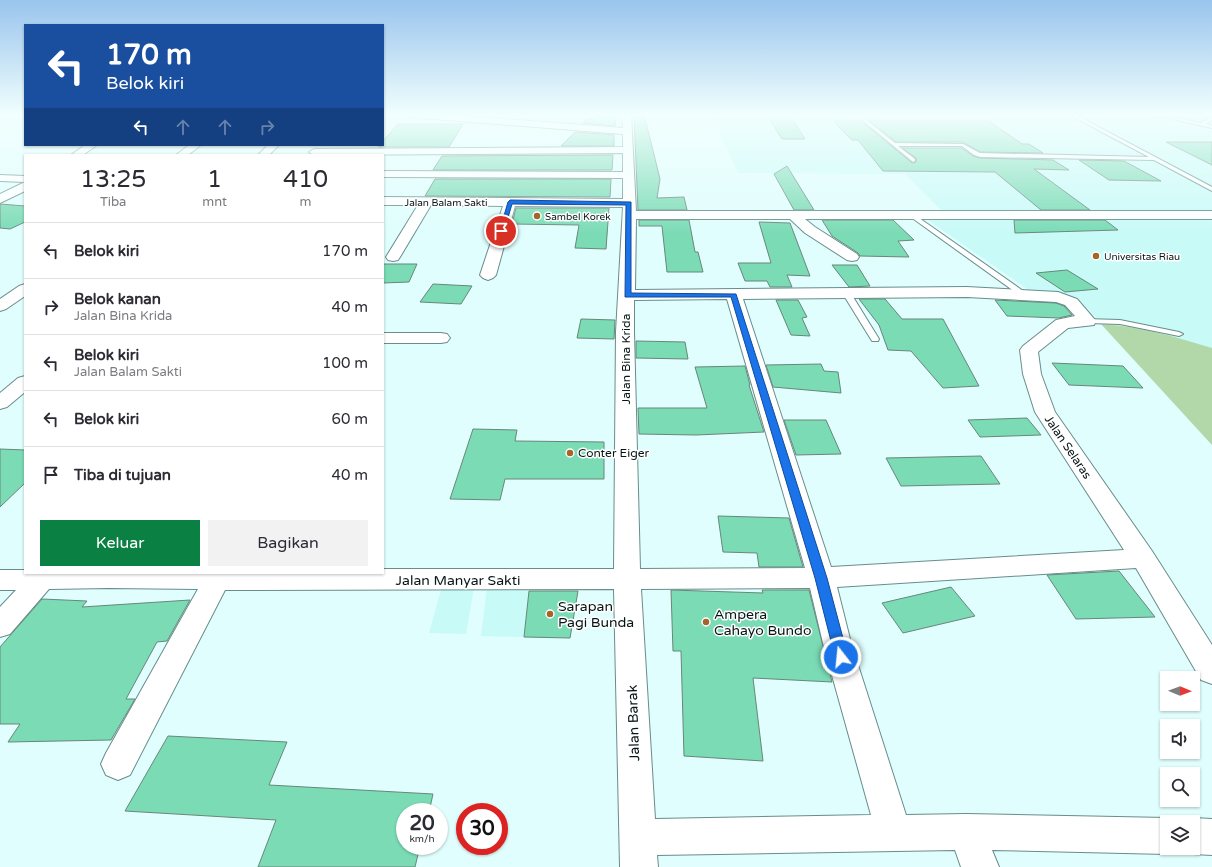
<!DOCTYPE html>
<html lang="id">
<style>
body{margin:0;font-family:"Varela Round",sans-serif;background:#f2f2f3;color:#2b2b33;height:100vh;display:flex;flex-direction:column;font-size:15px;white-space:nowrap}
*{box-sizing:border-box;margin:0}
p{font-size:13px;color:#7c7c81}
.icon{flex:none;width:22px;height:22px;fill:none;stroke:currentColor;stroke-width:2;stroke-linecap:round;stroke-linejoin:round}
.map{position:relative;flex:1;overflow:hidden}
.side{position:absolute;left:24px;top:154px;width:360px;height:420px;display:flex;flex-direction:column;background:#fff;border-radius:0px;box-shadow:0 1px 3px #0004}
.side>*{flex:none}
.guide{position:absolute;left:24px;top:24px;width:360px;height:122px;border-radius:0px;box-shadow:0 1px 3px #0004;background:#1a4fa0;color:#fff;overflow:hidden}
.needle{width:26px;rotate:91deg}
.buttons{position:absolute;left:1160px;top:671px;display:grid;gap:8px}
.buttons a{display:grid;place-items:center;width:40px;height:40px;border-radius:0px;background:#fff;box-shadow:0 1px 3px #0004;font-size:20px}
.speed{position:absolute;left:396px;top:803px;display:flex;gap:8px;font-size:20px;font-weight:700;text-align:center}
.speed>*{display:grid;place-content:center;width:52px;height:52px;border-radius:50%;background:#fff;box-shadow:0 1px 3px #0004;line-height:1}
.speed small{font-size:10px;font-weight:400}
.speed .limit{border:6px solid #d22;background:#fff;color:#111}
.pin{position:absolute;display:grid;place-items:center;width:34px;height:34px;color:#fff;margin:-17px;border:2px solid #fff;border-radius:50%;box-shadow:0 1px 4px #0007}
.me{position:absolute;width:44px;margin:-22px;rotate:344deg;stroke-linejoin:round;filter:drop-shadow(0 0 3px #0008)}
.turn{display:flex;align-items:center;gap:14px;height:84px;padding:0 16px;font-size:18px}
.turn .icon{width:52px;height:52px;stroke-width:2.5}
.turn b{display:block;font-size:28px;line-height:34px}
.lanes{display:flex;align-items:center;height:38px;padding:0 16px;background:#0003;justify-content:center;gap:20px;direction:ltr}
.lanes .off{opacity:.35}
.eta{display:flex;justify-content:space-evenly;align-items:center;height:68px;text-align:center}
.eta b{font-size:24px;font-weight:600;line-height:28px}
.primary-button{display:flex;gap:8px;margin-top:auto;padding:8px 16px}
.primary-button a{flex:1;height:46px;border-radius:0px;background:#0b8043;color:#fff;font-size:16px;font-weight:600;line-height:46px;text-align:center}
.primary-button a+a{background:#f2f2f3;color:#2b2b33}
ul{padding:0;list-style:none}
li{display:flex;align-items:center;gap:12px;height:56px;padding:0 16px;border-top:1px solid #e1e1e2}
li div{flex:1}
li b{display:block;font-size:15px}
li em{font-style:normal}
.map>svg:first-child{display:block}
</style>
<div class="map">
<svg width="1212" height="867" viewBox="0 0 1212 867">
<rect width="100%" height="100%" fill="#dffefd"/>
<g fill="#c8faf7">
<path d="M711 114H1212V445L1077 297 1033 293 928 220H951L905 174 738 173Z"/>
<path d="M442 586 474 588 466 634 429 633Z"/>
<path d="M487 587 529 589 524 637 481 636Z"/>
</g>
<path fill="#b2d8a9" d="M1101 324C1139 326 1176 337 1212 348V445Z"/>
<g fill="#7adbb5" stroke="#688779">
<path d="M634 114H644L660 179 657 198 684 197 687 210H638Z"/>
<path d="M597 115 616 116 615 126 583 123 587 119H594Z"/>
<path d="M770 120H793L805 139H782Z"/>
<path d="M833 121H861L912 163 916 162V158L902 148H962L973 156 980 158 1053 160 1069 170 1034 169 1090 210H1041L995 172 883 171 858 140H852Z"/>
<path d="M870 121H989L1022 144H1029L1043 153 980 152 963 142H896Z"/>
<path d="M398 124H463L449 147H378L379 145H383V141Z"/>
<path d="M575 132 614 135V146H561Z"/>
<path d="M1166 142H1212V165Z"/>
<path d="M613 155 612 170H433L442 156Z"/>
<path d="M1079 160 1124 161 1161 181 1109 180Z"/>
<path d="M787 166 814 210H794L774 174Z"/>
<path d="M435 179H611L610 197 425 196Z"/>
<path d="M0 204 25 206V222L10 229 0 228Z"/>
<path d="M516 208H609L606 249 575 248 579 225 512 224Z"/>
<path d="M639 220H689L695 252H698L703 272H667L662 226H639Z"/>
<path d="M822 220H893L914 240 898 241 909 257 860 256 858 253 832 236Z"/>
<path d="M1014 220H1105L1118 230 1015 233Z"/>
<path d="M759 222 790 223 810 276 787 275 792 287H770L767 281H745L738 263H771Z"/>
<path d="M383 264H417L409 282 383 283Z"/>
<path d="M832 265H857L870 286 849 287Z"/>
<path d="M1067 270 1098 289 1065 292 1036 273Z"/>
<path d="M433 284 472 286 461 304 420 302Z"/>
<path d="M859 299H885L902 319H943L979 386 943 388 911 351 888 350 879 325Z"/>
<path d="M776 300H798L807 317 802 318 810 336 791 335Z"/>
<path d="M995 300 1056 303 1064 306 1072 315 1059 318 1007 316Z"/>
<path d="M581 319 615 320 614 339 577 338Z"/>
<path d="M636 341 685 342 688 359 636 358Z"/>
<path d="M1052 363 1123 366 1143 388 1069 385Z"/>
<path d="M821 364 824 371 838 372 841 393 773 387 766 365Z"/>
<path d="M745 366 750 385H749L764 432 696 435 639 434 638 408H707L695 367Z"/>
<path d="M1027 418 1041 435 980 437 968 420Z"/>
<path d="M784 420H826L841 454 796 455Z"/>
<path d="M473 429 517 430 515 441 604 442V479H505L500 500 450 499Z"/>
<path d="M0 449 25 450V483L0 507Z"/>
<path d="M981 456 1000 484 901 486 886 458Z"/>
<path d="M718 516 789 518 803 567H759L757 553 723 552Z"/>
<path d="M1119 571 1155 617 1076 619 1047 575Z"/>
<path d="M951 587 975 616 903 633 882 603Z"/>
<path d="M671 590 763 593 762 590H809L832 682 753 678 763 761 684 756 681 651H673Z"/>
<path d="M529 591H578L570 638 524 637Z"/>
<path d="M42 599 87 601 82 607 190 600 167 641 157 642 126 699H135L111 740 8 742 20 724H0V647Z"/>
<path d="M168 736 287 742 269 785 433 794 429 812H405V846H420L415 867H258L276 820 125 811Z"/>
</g>
<g fill="none" stroke-linecap="round" stroke-linejoin="round">
<defs>
<g id="service">
<path d="M855 114H859L895 143 963 144 980 153 1149 157 1070 115H962L960 114H1074L1212 187V191L1154 160 980 157 974 155 962 146H898L915 159V161L913 162Z"/>
<path d="M1150 114H1156L1201 123 1212 117V120L1206 124 1212 126V128Z"/>
<path d="M908 213H912L1029 295 1028 297H1022L908 215Z"/>
<path d="M844 292H850L879 339 878 341H872L843 294Z"/>
<path d="M1085 319 1120 320 1179 332 1183 334 1179 336 1120 324 1088 323H1085Z"/>
</g>
<g id="minor">
<path d="M404 114H439L623 128 622 114H631L636 211H1212V219H805L815 227 857 254 859 257 857 260 852 261 847 260 805 233 790 219H636L635 290 967 287 1058 292 1077 299 1096 321 1094 325 1068 328 1038 352 1041 374 1055 412 1152 551 1212 645V684L1201 680 1136 568 837 587 851 643 906 815 966 814 1167 818 1177 822H1167V848H1193V822H1183L1193 818 1212 819V855L1193 854 1180 848 1167 854 992 850 999 867H961L955 850 657 855 658 867H620L614 589 225 590 130 775 118 780 106 775 101 764 106 753 198 589 109 588 49 589 10 634 0 637V607L16 590H0V570H25V573H383V569H614L616 332 623 207 515 206 496 275 493 278 488 280 483 278 480 275 503 206 431 205 400 257 398 260 393 261 388 260 386 257 418 205H383V197L623 199V178L383 177V171L623 172V153L313 155 309 152 314 149 623 147V134L409 117ZM967 297 1056 302 1065 305 1075 316 1056 320 1023 346 1020 350 1023 374 1035 412 1124 550 831 567 743 299ZM727 299 805 568 640 569 634 332V300ZM810 588 823 643 871 815 655 819 641 589Z"/>
<path d="M85 145H97L83 155H71Z"/>
<path d="M189 145H201L188 155H176Z"/>
<path d="M268 145H279L269 155H258Z"/>
<path d="M0 175 25 176V182L0 181Z"/>
<path d="M25 182V191L0 203V194Z"/>
<path d="M25 284V296L6 309 0 311V299L19 286Z"/>
<path d="M383 333H441L447 334 450 338 447 342 441 343H383Z"/>
<path d="M25 376V392L7 407 0 409V393L18 378Z"/>
</g>
</defs>
<use href="#service" stroke="#688d8b" stroke-width="2"/>
<use href="#minor" stroke="#688d8b" stroke-width="2"/>
<use href="#service" fill="#fff" fill-rule="evenodd"/>
<use href="#minor" fill="#fff" fill-rule="evenodd"/>
</g>
<linearGradient id="sky" x2="0" y2="1"><stop stop-color="#99c4ed"/><stop offset="0.49" stop-color="#f1fffe"/><stop offset="1" stop-color="#f1fffe" stop-opacity="0"/></linearGradient>
<rect width="1212" height="235" fill="url(#sky)"/>
<path fill="#1a73e8" stroke="#114b97" d="M510 200 631 202V293L736 294 827 578 848 657 846 661 841 663 837 661 835 657 815 578 731 297H625L626 205 512 204 504 231 499 233 508 202Z"/>
<g fill="#a4652c" stroke="#fff" stroke-width="1.5">
<circle cx="537" cy="216" r="4"/>
<circle cx="1096" cy="256" r="4"/>
<circle cx="570" cy="453" r="4"/>
<circle cx="550" cy="614" r="4"/>
<circle cx="706" cy="622" r="4"/>
</g>
<g text-anchor="middle" stroke-width="3" stroke-linejoin="round" paint-order="stroke">
<g font-size="10" fill="#071515" stroke="#fff">
<text x="446" y="206">Jalan Balam Sakti</text>
</g>
<g font-size="10" fill="#071515" stroke="#fff" text-anchor="start">
<text x="545" y="220">Sambel Korek</text>
<text x="1104" y="260">Universitas Riau</text>
</g>
<g font-size="12" fill="#071515" stroke="#fff">
<text transform="translate(626 359) rotate(-90)" y="4">Jalan Bina Krida</text>
<text transform="translate(1068 447) rotate(56)" y="4">Jalan Selaras</text>
</g>
<g font-size="12" fill="#071515" stroke="#fff" text-anchor="start">
<text x="578" y="457">Conter Eiger</text>
</g>
<g font-size="14" fill="#071515" stroke="#fff">
<text x="458" y="585">Jalan Manyar Sakti</text>
<text transform="translate(633 723) rotate(-92)" y="5">Jalan Barak</text>
</g>
<g font-size="14" fill="#071515" stroke="#fff" text-anchor="start">
<text x="558" y="611">Sarapan<tspan x="558" dy="16">Pagi Bunda</tspan></text>
<text x="714" y="619">Ampera<tspan x="714" dy="16">Cahayo Bundo</tspan></text>
</g>
</g>
</svg>
<div class="buttons">
<a><svg class="needle" viewBox="-14 -14 28 28"><path d="M0-13l5 13h-10z" fill="#e53935"/><path d="M0 13l5-13h-10z" fill="#7c7c81"/></svg></a>
<a><svg class="icon" aria-label="sound" viewBox="0 0 24 24"><path d="M4 9h4l5-4v14l-5-4H4zM17 9q2 3 0 6"/></svg></a>
<a><svg class="icon" aria-label="search" viewBox="0 0 24 24"><circle cx="10" cy="10" r="6"/><path d="M15 15l6 6"/></svg></a>
<a><svg class="icon" aria-label="layers" viewBox="0 0 24 24"><path d="M12 4l9 5-9 5-9-5zM3 14l9 5 9-5"/></svg></a>
</div>
<div class="speed"><div>20<small>km/h</small></div><div class="limit">30</div></div>
<div class="pin" style="left:501px;top:231px;background:#d93025"><svg class="icon" aria-label="arrive" viewBox="0 0 24 24"><path d="M6 21V4h12l-3 4 3 4H6"/></svg></div>
<svg class="me" style="left:841px;top:657px" viewBox="-20 -20 40 40"><circle r="17" fill="#1a73e8" stroke="#fff" stroke-width="3"/><path d="M0-11L8 9 0 5-8 9z" fill="#fff"/></svg>
<div class="guide">
<div class="turn"><svg class="icon" aria-label="left" viewBox="0 0 24 24"><path d="M17 20v-9H6M10 6l-5 5 5 5"/></svg><div><b>170 m</b>Belok kiri</div></div>
<div class="lanes"><svg class="icon" aria-label="left" viewBox="0 0 24 24"><path d="M17 20v-9H6M10 6l-5 5 5 5"/></svg><svg class="icon off" aria-label="ahead" viewBox="0 0 24 24"><path d="M12 20V5M6 11l6-6 6 6"/></svg><svg class="icon off" aria-label="ahead" viewBox="0 0 24 24"><path d="M12 20V5M6 11l6-6 6 6"/></svg><svg class="icon off" aria-label="right" viewBox="0 0 24 24"><path d="M7 20v-9h11M14 6l5 5-5 5"/></svg></div>
</div>
<section class="side">
<div class="eta">
<div><b>13:25</b><p>Tiba</p></div>
<div><b>1</b><p>mnt</p></div>
<div><b>410</b><p>m</p></div>
</div>
<ul>
<li><svg class="icon" aria-label="left" viewBox="0 0 24 24"><path d="M17 20v-9H6M10 6l-5 5 5 5"/></svg><div><b>Belok kiri</b></div><em>170 m</em></li>
<li><svg class="icon" aria-label="right" viewBox="0 0 24 24"><path d="M7 20v-9h11M14 6l5 5-5 5"/></svg><div><b>Belok kanan</b><p>Jalan Bina Krida</p></div><em>40 m</em></li>
<li><svg class="icon" aria-label="left" viewBox="0 0 24 24"><path d="M17 20v-9H6M10 6l-5 5 5 5"/></svg><div><b>Belok kiri</b><p>Jalan Balam Sakti</p></div><em>100 m</em></li>
<li><svg class="icon" aria-label="left" viewBox="0 0 24 24"><path d="M17 20v-9H6M10 6l-5 5 5 5"/></svg><div><b>Belok kiri</b></div><em>60 m</em></li>
<li><svg class="icon" aria-label="arrive" viewBox="0 0 24 24"><path d="M6 21V4h12l-3 4 3 4H6"/></svg><div><b>Tiba di tujuan</b></div><em>40 m</em></li>
</ul>
<div class="primary-button"><a>Keluar</a><a>Bagikan</a></div>
</section>
</div>
